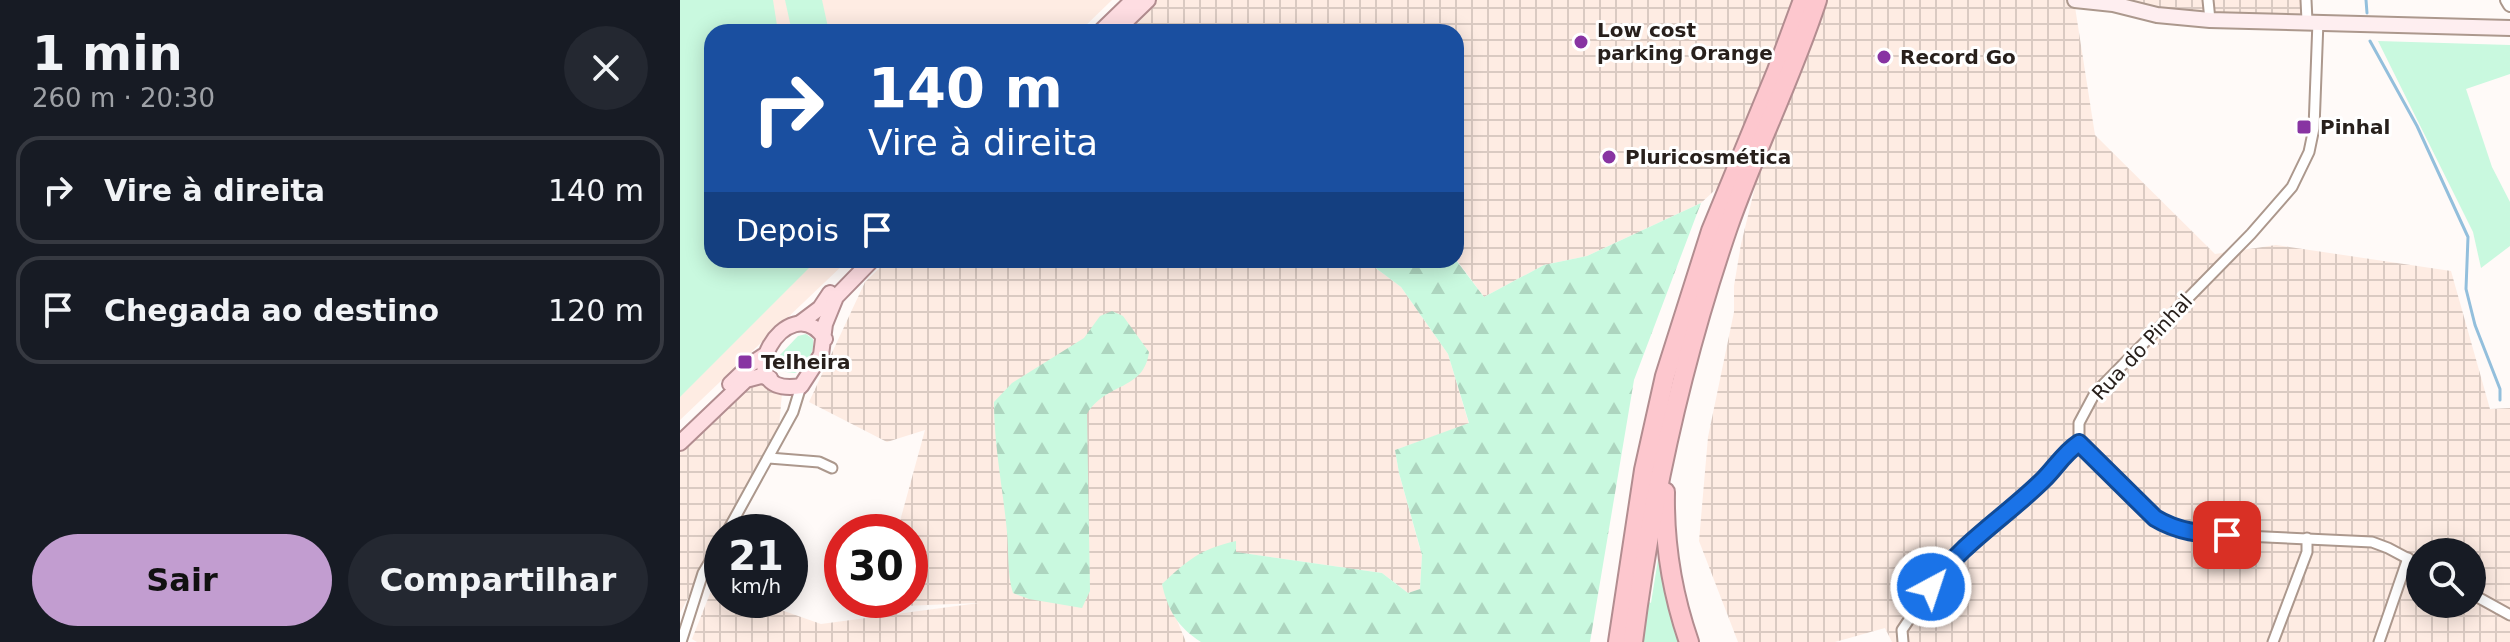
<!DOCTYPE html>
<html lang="pt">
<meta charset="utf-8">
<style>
body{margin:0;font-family:"DejaVu Sans",sans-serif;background:#242831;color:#f1f3f6;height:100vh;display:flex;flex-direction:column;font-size:30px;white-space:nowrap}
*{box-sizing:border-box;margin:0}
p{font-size:26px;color:#9ea1a6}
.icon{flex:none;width:44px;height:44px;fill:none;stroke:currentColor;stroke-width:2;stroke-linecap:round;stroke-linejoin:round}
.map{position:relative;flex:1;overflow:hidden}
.panel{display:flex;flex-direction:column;background:#171b24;width:680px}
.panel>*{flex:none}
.banner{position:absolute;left:24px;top:24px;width:760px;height:244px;border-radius:24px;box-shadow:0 4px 20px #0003;background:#1a4fa0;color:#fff;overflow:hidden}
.fabs{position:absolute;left:1726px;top:538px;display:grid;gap:16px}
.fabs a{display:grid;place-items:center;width:80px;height:80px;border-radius:50%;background:#171b24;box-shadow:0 4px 20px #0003;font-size:40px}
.speed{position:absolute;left:24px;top:514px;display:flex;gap:16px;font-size:40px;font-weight:700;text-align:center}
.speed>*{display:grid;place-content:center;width:104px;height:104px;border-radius:50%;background:#171b24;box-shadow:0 4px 20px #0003;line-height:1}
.speed small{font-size:20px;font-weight:400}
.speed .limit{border:12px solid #d22;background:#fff;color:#111}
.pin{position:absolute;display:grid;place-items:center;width:68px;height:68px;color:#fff;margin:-34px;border-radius:16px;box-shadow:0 4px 12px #0006}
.me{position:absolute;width:88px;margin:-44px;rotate:40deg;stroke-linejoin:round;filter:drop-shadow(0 0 6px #0008)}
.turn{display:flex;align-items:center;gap:28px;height:168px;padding:0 32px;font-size:36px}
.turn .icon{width:104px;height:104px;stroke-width:2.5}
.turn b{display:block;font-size:56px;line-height:68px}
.then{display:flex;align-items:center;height:76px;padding:0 32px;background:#0003;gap:16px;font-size:30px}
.round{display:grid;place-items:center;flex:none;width:84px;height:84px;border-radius:42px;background:#242831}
.head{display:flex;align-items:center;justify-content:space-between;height:136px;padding:0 32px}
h1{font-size:48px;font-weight:800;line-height:60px}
.primary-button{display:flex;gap:16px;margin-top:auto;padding:16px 32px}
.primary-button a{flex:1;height:92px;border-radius:48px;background:#c29dd0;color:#111;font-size:32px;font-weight:800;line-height:92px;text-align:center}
.primary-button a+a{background:#242831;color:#f1f3f6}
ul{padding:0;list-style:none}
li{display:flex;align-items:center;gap:24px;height:108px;margin:0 16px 12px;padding:0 16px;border:4px solid #363941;border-radius:24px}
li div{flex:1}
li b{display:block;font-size:30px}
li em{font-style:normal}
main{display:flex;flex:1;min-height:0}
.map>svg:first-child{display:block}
</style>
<main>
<section class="panel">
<div class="head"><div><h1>1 min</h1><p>260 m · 20:30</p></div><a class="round"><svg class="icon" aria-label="close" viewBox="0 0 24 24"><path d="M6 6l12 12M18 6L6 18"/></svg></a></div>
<ul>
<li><svg class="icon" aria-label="right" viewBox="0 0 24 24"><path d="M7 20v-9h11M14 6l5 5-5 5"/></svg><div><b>Vire à direita</b></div><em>140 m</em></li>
<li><svg class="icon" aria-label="arrive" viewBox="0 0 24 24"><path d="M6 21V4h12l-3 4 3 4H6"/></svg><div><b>Chegada ao destino</b></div><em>120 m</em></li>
</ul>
<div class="primary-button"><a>Sair</a><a>Compartilhar</a></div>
</section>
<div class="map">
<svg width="1830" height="642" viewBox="0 0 1830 642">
<defs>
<pattern id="industrial-grid" width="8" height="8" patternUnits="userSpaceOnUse" patternTransform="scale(2)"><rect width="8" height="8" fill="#feece3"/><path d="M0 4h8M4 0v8" fill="none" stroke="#dacac2"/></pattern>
<pattern id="forest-firs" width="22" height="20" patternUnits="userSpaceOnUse" patternTransform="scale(2)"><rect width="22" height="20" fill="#c9f9df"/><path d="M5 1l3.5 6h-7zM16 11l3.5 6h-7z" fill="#add5bf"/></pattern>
</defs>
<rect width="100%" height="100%" fill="#fffaf8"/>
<path fill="#feece3" d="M0 0H432L399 32H32V260L166 262 0 420Z"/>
<g fill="url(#industrial-grid)" fill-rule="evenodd">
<path d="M471 0H1627V21L1433 4 1395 7 1415 135 1535 254 1596 245 1771 271 1810 409 1830 408V642H1212L1205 628 1155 642H1058L1019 541 1028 437 1054 312V286L1061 244 1079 171 1089 140 1021 203 907 256 864 265 804 297 776 259V32H438ZM1740 552H1792V604H1740Z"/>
<path d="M208 260H685L721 287 768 354 789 424 715 450 719 473 742 556 740 589 728 593 702 573 555 552 482 584 506 642H17L12 639 33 586 42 589V600H73L141 624 299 603 196 607 198 600H230V532H217L245 430 207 442 129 402 185 282Z"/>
<path d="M87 380 102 393 99 427 0 613V451L67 387Z"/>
</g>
<g fill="#c9f9df">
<path d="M0 0H93L98 32H32V260H137L0 397Z"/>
<path d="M142 0 149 32H112L105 0Z"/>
<path d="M1698 41 1830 45V74L1786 89 1812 167 1830 202V246L1801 268 1793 232Z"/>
<path d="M126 334 133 339C135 351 126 368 115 373L106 372 100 366 99 356 118 336Z"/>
<path d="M979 553 1002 642H961L967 601 971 603Z"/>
</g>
<g fill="url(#forest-firs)">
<path d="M1021 203 954 380 910 642H521C498 627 488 611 482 584 508 560 520 549 556 541V552L702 573 728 593 740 589 742 555 719 473 715 450 789 423 768 354 721 287 685 260H776L804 297 864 265 907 256Z"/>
<path d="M432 311 443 316 469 352C464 391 426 382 407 414L410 591 402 608 349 599 333 593C327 574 329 553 327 532 323 489 314 446 314 402L332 383 404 338 420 316Z"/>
</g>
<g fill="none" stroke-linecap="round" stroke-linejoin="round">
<g stroke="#93bfdc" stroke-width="3">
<path d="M1686 0 1687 13"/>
<path d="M1690 41 1737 126 1788 237 1786 289 1795 325 1820 389V400"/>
</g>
<defs>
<g id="minor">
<path d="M1528 0 1530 20"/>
<path d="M1626 0 1627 21"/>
<path d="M1399 443V423L1415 393 1571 234 1612 187 1629 152 1634 128 1638 21"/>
<path d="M1399 443 1475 518 1488 526 1521 534 1692 542 1708 548 1740 565"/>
<path d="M89 458 139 462 152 468"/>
<path d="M47 532 113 412 121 386"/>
<path d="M1792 594 1830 615"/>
<path d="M1 642 23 573 42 541"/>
<path d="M1223 642 1222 630 1264 568 1365 479 1390 449 1399 443"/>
<path d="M1593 642 1627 552V538"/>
<path d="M1699 642 1728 558"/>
</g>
<path id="tertiary" d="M1827 0 1830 5"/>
<path id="secondary" d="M1395 0 1433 4 1477 15 1530 20 1830 28"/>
<g id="primary">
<path d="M420 32 453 0"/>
<path d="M435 32 468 0"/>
<path d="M120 323 140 308 150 293"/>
<path d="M145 339C108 283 43 398 121 386L141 355 145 324 156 297 192 260"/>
<path d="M50 384 71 364 83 356"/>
<path d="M0 443 66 380 81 376 90 378"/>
</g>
<g id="motorway">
<path d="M985 492C984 544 992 593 1009 642"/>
<path d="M938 642 964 470 985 376 1031 231 1096 73 1123 0"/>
<path d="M953 642C971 501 1002 361 1048 227 1075 150 1112 77 1137 0"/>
</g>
</defs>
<use href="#minor" stroke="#ac988d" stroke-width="13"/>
<use href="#tertiary" stroke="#ac988d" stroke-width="16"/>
<use href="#secondary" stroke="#ac988d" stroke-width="18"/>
<use href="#primary" stroke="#b28d90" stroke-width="18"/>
<use href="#motorway" stroke="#b28d90" stroke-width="22"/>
<use href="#minor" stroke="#fff" stroke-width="9"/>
<use href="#tertiary" stroke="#fff" stroke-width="12"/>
<use href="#secondary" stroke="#feeef0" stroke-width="14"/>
<use href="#primary" stroke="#fedde2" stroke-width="14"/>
<use href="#motorway" stroke="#fdc7ce" stroke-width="18"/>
</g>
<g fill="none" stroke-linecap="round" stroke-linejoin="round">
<defs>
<path id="route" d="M1251 587C1280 544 1327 516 1364 479 1376 467 1384 453 1399 443L1475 518C1498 532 1521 534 1547 535"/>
</defs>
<use href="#route" stroke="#114b97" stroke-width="20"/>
<use href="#route" stroke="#1a73e8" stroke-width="14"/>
</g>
<g fill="#8834a2" stroke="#fff" stroke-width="3">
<circle cx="901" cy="42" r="8"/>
<circle cx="1204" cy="57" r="8"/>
<rect x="1616" y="119" width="16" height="16" rx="4"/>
<circle cx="929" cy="157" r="8"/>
<rect x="57" y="354" width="16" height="16" rx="4"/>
</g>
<g text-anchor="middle" stroke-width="6" stroke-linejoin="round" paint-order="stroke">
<g font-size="20" font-weight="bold" fill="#28201c" stroke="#fff" text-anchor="start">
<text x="917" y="37">Low cost<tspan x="917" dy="23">parking Orange</tspan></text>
<text x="1220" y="64">Record Go</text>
<text x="1640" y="134">Pinhal</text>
<text x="945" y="164">Pluricosmética</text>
<text x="81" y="369">Telheira</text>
</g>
<g font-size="20" fill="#28201c" stroke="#fff">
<text transform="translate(1462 347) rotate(-47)" y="7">Rua do Pinhal</text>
</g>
</g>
</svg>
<div class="fabs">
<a><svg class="icon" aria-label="search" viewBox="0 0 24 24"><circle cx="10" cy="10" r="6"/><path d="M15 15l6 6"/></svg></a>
</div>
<div class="speed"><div>21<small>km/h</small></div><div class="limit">30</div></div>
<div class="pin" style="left:1547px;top:535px;background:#d93025"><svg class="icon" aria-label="arrive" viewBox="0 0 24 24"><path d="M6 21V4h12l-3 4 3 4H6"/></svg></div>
<svg class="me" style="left:1251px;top:587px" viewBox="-20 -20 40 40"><circle r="17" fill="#1a73e8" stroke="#fff" stroke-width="3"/><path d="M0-11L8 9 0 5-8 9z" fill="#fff"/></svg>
<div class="banner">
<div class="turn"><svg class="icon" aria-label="right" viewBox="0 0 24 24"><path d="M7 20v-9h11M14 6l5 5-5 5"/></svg><div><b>140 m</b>Vire à direita</div></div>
<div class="then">Depois<svg class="icon" aria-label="arrive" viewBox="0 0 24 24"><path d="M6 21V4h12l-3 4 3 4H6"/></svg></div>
</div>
</div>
</main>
